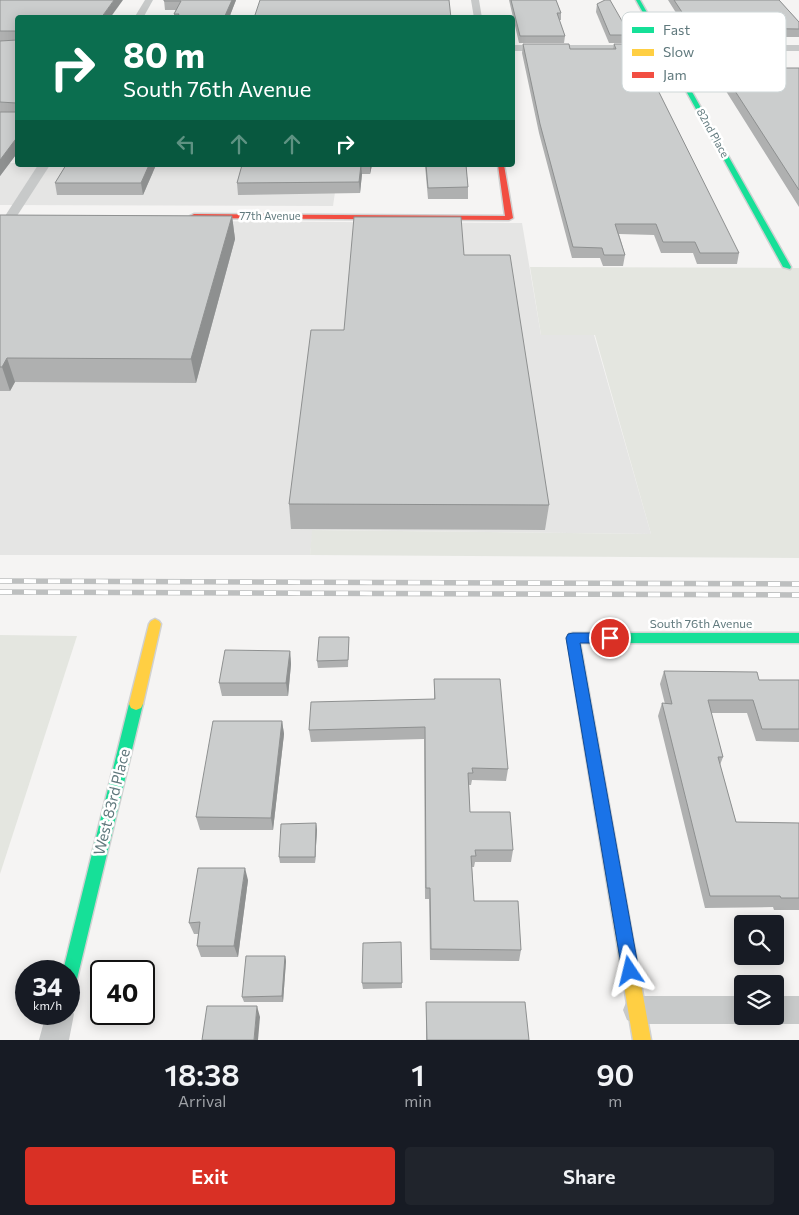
<!DOCTYPE html>
<style>
body{margin:0;font-family:Commissioner,sans-serif;background:#20242c;color:#f1f3f6;height:100vh;display:flex;flex-direction:column;font-size:19px;white-space:nowrap}
*{box-sizing:border-box;margin:0}
p{font-size:16px;color:#9ea1a6}
.icon{flex:none;width:28px;height:28px;fill:none;stroke:currentColor;stroke-width:2;stroke-linecap:round;stroke-linejoin:round}
.map{position:relative;height:1040px;overflow:hidden}
.details{display:flex;flex-direction:column;background:#171b24;flex:1}
.details>*{flex:none}
.guide{position:absolute;left:15px;top:15px;width:500px;height:152px;border-radius:5px;box-shadow:0 2px 12px #0003;background:#0b6e4f;color:#fff;overflow:hidden}
.fabs{position:absolute;left:734px;top:915px;display:grid;gap:10px}
.fabs a{display:grid;place-items:center;width:50px;height:50px;border-radius:5px;background:#171b24;box-shadow:0 2px 12px #0003;font-size:25px}
.speed{position:absolute;left:15px;top:960px;display:flex;gap:10px;font-size:25px;font-weight:700;text-align:center}
.speed>*{display:grid;place-content:center;width:65px;height:65px;border-radius:50%;background:#171b24;box-shadow:0 2px 12px #0003;line-height:1}
.speed small{font-size:12px;font-weight:400}
.speed .limit{border:2px solid #111;border-radius:8px;background:#fff;color:#111}
.pin{position:absolute;display:grid;place-items:center;width:42px;height:42px;color:#fff;margin:-21px;border:2px solid #fff;border-radius:50%;box-shadow:0 1px 5px #0007}
.me{position:absolute;width:55px;margin:-28px;rotate:350deg;stroke-linejoin:round;filter:drop-shadow(0 0 4px #0008)}
.turn{display:flex;align-items:center;gap:18px;height:105px;padding:0 25px;font-size:22px}
.turn .icon{width:65px;height:65px;stroke-width:2.5}
.turn b{display:block;font-size:35px;line-height:42px}
.lanes{display:flex;align-items:center;height:48px;padding:0 25px;background:#0003;justify-content:center;gap:25px;direction:ltr}
.lanes .off{opacity:.35}
.eta{display:flex;justify-content:space-evenly;align-items:center;height:85px;text-align:center}
.eta b{font-size:30px;font-weight:600;line-height:35px}
.action{display:flex;gap:10px;margin-top:auto;padding:10px 25px}
.action a{flex:1;height:58px;border-radius:5px;background:#d93025;color:#fff;font-size:20px;font-weight:600;line-height:58px;text-align:center}
.action a+a{background:#20242c;color:#f1f3f6}
.map>svg:first-child{display:block}
</style>
<div class="map">
<svg width="799" height="1040" viewBox="0 0 799 1040">
<rect width="100%" height="100%" fill="#f5f4f3"/>
<g fill="#e5e5e4">
<path d="M0 163H17L18 165H339L333 206 0 205Z"/>
<path d="M0 220 522 223 541 335H594L651 534 313 530 310 555H0Z"/>
</g>
<g fill="#e4e6e0">
<path d="M530 267 799 268V558L310 555 312 530 651 534 595 335H541Z"/>
<path d="M0 635 77 636 0 874Z"/>
</g>
<g fill="none" stroke-linecap="round" stroke-linejoin="round">
<defs>
<g id="fast">
<path d="M636 0H640L791 267 790 269 783 267Z"/>
<path d="M573 633H799V643H580L597 738 595 742 590 744 585 742 583 738 567 638 569 634Z"/>
<path d="M136 698 141 700 143 704 77 979 75 985 69 987V971H63L129 704 131 700Z"/>
</g>
<g id="slow">
<path d="M155 619 159 621 161 624 143 704 141 708 136 710 131 708 129 704 149 624 151 621Z"/>
<path d="M590 732 595 734 597 738 651 1040H633L583 738 585 734Z"/>
</g>
<path id="jam" d="M498 165H504L513 218 509 220 194 218 190 216 194 214 505 216Z"/>
</defs>
<use href="#fast" stroke="#d0d1d1" stroke-width="3"/>
<use href="#slow" stroke="#d0d1d1" stroke-width="3"/>
<use href="#jam" stroke="#d0d1d1" stroke-width="3"/>
<g fill="#c7c9c9" fill-rule="evenodd">
<path d="M145 0H153L143 18H134Z"/>
<path d="M471 0H479L482 18H474Z"/>
<rect x="512" y="45" width="287" height="6"/>
<path d="M38 165H50L15 219H7L5 216Z"/>
<path d="M637 996H742V1016H754L752 1020 742 1024H637L627 1020 623 1010 627 1000Z"/>
<path d="M775 996H799V1024H775L765 1020 763 1016H775Z"/>
<path d="M69 1003 74 1014 69 1040H39L46 1014H69Z"/>
</g>
<use href="#fast" fill="#16e098" fill-rule="evenodd"/>
<use href="#slow" fill="#ffcf43" fill-rule="evenodd"/>
<use href="#jam" fill="#f24e42" fill-rule="evenodd"/>
<defs>
<g id="rail">
<path d="M0 581 799 584"/>
<path d="M0 592 799 595"/>
</g>
</defs>
<use href="#rail" stroke="#bdbfbf" stroke-width="5.5"/>
<use href="#rail" stroke="#fff" stroke-width="4" stroke-dasharray="12" stroke-linecap="butt"/>
</g>
<g fill="#afb0b0">
<path d="M0 0 18 18V152L0 176Z"/>
<path d="M164 0H236L229 18H174V14L176 10H165Z"/>
<path d="M509 0H556L561 13V20H559L565 36 564 43H519Z"/>
<path d="M668 0H779L799 22V37H735L733 43 763 68H799V207L702 53 704 43H695Z"/>
<path d="M597 4 630 35 628 43H609L596 12Z"/>
<path d="M523 44 570 49H613L614 44 739 253 737 264H697L693 253H661L654 235 619 234 625 255 623 266H603L600 258H572L539 133 522 53Z"/>
<path d="M66 165H156L143 195H57L55 183Z"/>
<path d="M242 165H372L370 174H362L360 193 238 195 237 183Z"/>
<path d="M425 165H466L468 187V199H428Z"/>
<path d="M0 215 232 216 235 239 196 383 15 382 10 391H0Z"/>
<path d="M464 255 549 505 545 530 291 529 289 504 344 330Z"/>
<path d="M349 637 348 667 318 668 317 661Z"/>
<path d="M290 651 291 664 288 696H222L219 683Z"/>
<path d="M664 671 759 680H799V742L756 741 747 713H711L723 757 720 765 736 822 799 823V910H774L773 907 705 908 658 716 662 703 665 704 660 684Z"/>
<path d="M434 679 508 769 506 781 472 780 471 785H469L470 812 513 850 511 862H475L474 867H472L474 901 521 950 519 961 430 960 429 899H425L424 739 311 742 309 730 434 699Z"/>
<path d="M282 721 284 734 273 830H200L196 817Z"/>
<path d="M316 823 317 830 315 863H280L279 857Z"/>
<path d="M248 880 238 957H201L197 946 198 934H194L189 923Z"/>
<path d="M401 942 402 988 363 989 362 983Z"/>
<path d="M285 956 286 961 283 1002H244L242 997Z"/>
<path d="M426 1002 529 1040H426Z"/>
</g>
<g fill="#8e9090">
<path d="M114 0H123L110 18H101Z"/>
<path d="M232 0H236L229 18H224Z"/>
<path d="M18 136V152L0 176V160Z"/>
<path d="M149 165H156L143 195 141 183Z"/>
<path d="M361 165 362 174 360 193 359 182Z"/>
<path d="M370 165H372L370 174Z"/>
<path d="M232 216 235 239 196 383 191 359Z"/>
<path d="M7 358 15 382 10 391 2 367Z"/>
<path d="M290 651 291 664 288 696 286 683Z"/>
<path d="M282 721 284 734 273 830 271 818Z"/>
<path d="M316 823 317 830 315 863V857Z"/>
<path d="M245 868 248 880 238 957 234 946Z"/>
<path d="M285 956 286 961 283 1002 282 996Z"/>
<path d="M257 1006 260 1017 258 1040H254Z"/>
</g>
<g fill="#cbcdcd" stroke="#8e9090">
<path d="M0 0H114L101 18H18V136L0 160V112H15L17 110 16 103 0 102V41L17 40V33L15 31H0Z"/>
<path d="M164 0H232L224 18H177L179 14H174L181 1H164Z"/>
<path d="M260 0H449L451 18H254Z"/>
<path d="M511 0H556L561 13H557L565 36H520Z"/>
<path d="M605 0H610L630 35H610L597 4Z"/>
<path d="M674 0H779L799 22V29L730 28 735 35H697Z"/>
<path d="M704 43H743L763 68H799V190Z"/>
<path d="M523 44H569L570 49H616L614 44H635L739 253H700L695 242H663L656 224H615L625 255H604L602 248 573 247 540 124Z"/>
<path d="M66 165H149L141 183H55Z"/>
<path d="M242 165H361L359 182 237 183Z"/>
<path d="M426 165H466L468 187 428 188Z"/>
<path d="M0 215 232 216 191 359 7 358 2 367H0Z"/>
<path d="M354 217H461L464 255H510L549 505 289 504 311 330H344Z"/>
<path d="M319 637H349L348 660 317 661Z"/>
<path d="M225 650 290 651 286 683H219Z"/>
<path d="M664 671 757 672 759 680H799V729H762L753 700H708L723 757H718L736 822 799 823V898H781L780 896H710L662 703 672 704Z"/>
<path d="M434 679H500L508 769 472 768 473 773H468L470 812H510L513 850H475L476 856H471L474 901H518L521 950 431 949 430 888H426L425 727 309 730 311 702 435 699Z"/>
<path d="M213 721H282L271 818 196 817Z"/>
<path d="M316 823 315 857H279L281 824Z"/>
<path d="M198 868H245L234 946H197L200 922 189 923Z"/>
<path d="M401 942 402 983H362L363 943Z"/>
<path d="M246 956H285L282 996 242 997Z"/>
<path d="M426 1002H525L529 1040H427Z"/>
<path d="M207 1006H257L254 1040H202Z"/>
</g>
<path fill="#1a73e8" stroke="#114b97" d="M573 633H610L615 634 617 638 615 641 610 643H580L639 971 636 977 630 979 624 977 622 971 566 638 568 634Z"/>
<g text-anchor="middle" stroke-width="5" stroke-linejoin="round" paint-order="stroke">
<g font-size="11" fill="#60797d" stroke="#fff">
<text transform="translate(713 133) rotate(61)" y="4">82nd Place</text>
<text x="270" y="220">77th Avenue</text>
</g>
<g font-size="12" fill="#60797d" stroke="#fff">
<text x="701" y="628">South 76th Avenue</text>
</g>
<g font-size="15" fill="#60797d" stroke="#fff">
<text transform="translate(112 802) rotate(-76)" y="5">West 83rd Place</text>
</g>
</g>
<rect x="622" y="12" width="164" height="80" rx="8" fill="#fff" stroke="#cfd7d8" stroke-width="1"/>
<rect x="632" y="27" width="22" height="6" fill="#16e098"/>
<rect x="632" y="49" width="22" height="7" fill="#ffcf43"/>
<rect x="632" y="72" width="22" height="6" fill="#f24e42"/>
<g font-size="14" fill="#60797d">
<text x="663" y="35">Fast</text>
<text x="663" y="57">Slow</text>
<text x="663" y="80">Jam</text>
</g>
</svg>
<div class="fabs">
<a><svg class="icon" aria-label="search" viewBox="0 0 24 24"><circle cx="10" cy="10" r="6"/><path d="M15 15l6 6"/></svg></a>
<a><svg class="icon" aria-label="layers" viewBox="0 0 24 24"><path d="M12 4l9 5-9 5-9-5zM3 14l9 5 9-5"/></svg></a>
</div>
<div class="speed"><div>34<small>km/h</small></div><div class="limit">40</div></div>
<div class="pin" style="left:610px;top:638px;background:#d93025"><svg class="icon" aria-label="arrive" viewBox="0 0 24 24"><path d="M6 21V4h12l-3 4 3 4H6"/></svg></div>
<svg class="me" style="left:630px;top:971px" viewBox="-20 -20 40 40"><path d="M0-17L14 15 0 8-14 15z" fill="#1a73e8" stroke="#fff" stroke-width="4"/></svg>
<div class="guide">
<div class="turn"><svg class="icon" aria-label="right" viewBox="0 0 24 24"><path d="M7 20v-9h11M14 6l5 5-5 5"/></svg><div><b>80 m</b>South 76th Avenue</div></div>
<div class="lanes"><svg class="icon off" aria-label="left" viewBox="0 0 24 24"><path d="M17 20v-9H6M10 6l-5 5 5 5"/></svg><svg class="icon off" aria-label="ahead" viewBox="0 0 24 24"><path d="M12 20V5M6 11l6-6 6 6"/></svg><svg class="icon off" aria-label="ahead" viewBox="0 0 24 24"><path d="M12 20V5M6 11l6-6 6 6"/></svg><svg class="icon" aria-label="right" viewBox="0 0 24 24"><path d="M7 20v-9h11M14 6l5 5-5 5"/></svg></div>
</div>
</div>
<section class="details">
<div class="eta">
<div><b>18:38</b><p>Arrival</p></div>
<div><b>1</b><p>min</p></div>
<div><b>90</b><p>m</p></div>
</div>
<div class="action"><a>Exit</a><a>Share</a></div>
</section>
